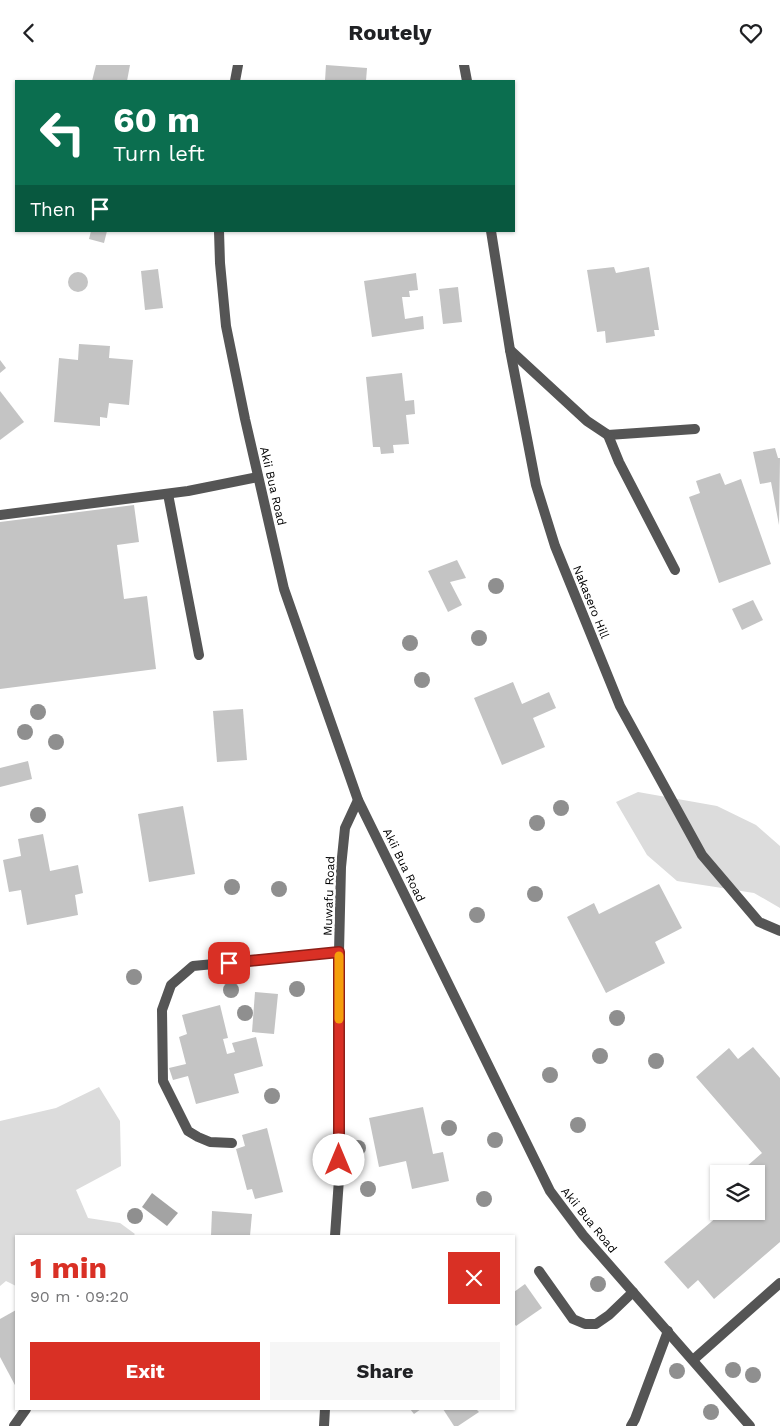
<!DOCTYPE html>
<meta charset="utf-8">
<style>
body{margin:0;font-family:"Work Sans",sans-serif;background:#f6f6f6;color:#202124;height:100vh;display:flex;flex-direction:column;font-size:19px;white-space:nowrap}
*{box-sizing:border-box;margin:0}
p{font-size:16px;color:#757577}
.icon{flex:none;width:28px;height:28px;fill:none;stroke:currentColor;stroke-width:2;stroke-linecap:round;stroke-linejoin:round}
.map{position:relative;flex:1;overflow:hidden}
.panel{position:absolute;left:15px;top:1170px;width:500px;height:175px;display:flex;flex-direction:column;background:#fff;border-radius:0px;box-shadow:0 1px 4px #0004}
.panel>*{flex:none}
.top-card{position:absolute;left:15px;top:15px;width:500px;height:152px;border-radius:0px;box-shadow:0 1px 4px #0004;background:#0b6e4f;color:#fff;overflow:hidden}
.buttons{position:absolute;left:710px;top:1100px;display:grid;gap:10px}
.buttons a{display:grid;place-items:center;width:55px;height:55px;border-radius:0px;background:#fff;box-shadow:0 1px 4px #0004;font-size:25px}
.pin{position:absolute;display:grid;place-items:center;width:42px;height:42px;color:#fff;margin:-21px;border-radius:10px;box-shadow:0 2px 8px #0006}
.me{position:absolute;width:55px;margin:-28px;rotate:0deg;stroke-linejoin:round;filter:drop-shadow(0 0 4px #0008)}
.turn{display:flex;align-items:center;gap:18px;height:105px;padding:0 15px;font-size:22px}
.turn .icon{width:65px;height:65px;stroke-width:2.5}
.turn b{display:block;font-size:35px;line-height:42px}
.then{display:flex;align-items:center;height:48px;padding:0 15px;background:#0003;gap:10px;font-size:19px}
.round{display:grid;place-items:center;flex:none;width:52px;height:52px;border-radius:0px;background:#f6f6f6}
.headline{display:flex;align-items:center;justify-content:space-between;height:85px;padding:0 15px}
h1{font-size:30px;font-weight:700;line-height:38px;color:#d93025}
.cta{display:flex;gap:10px;margin-top:auto;padding:10px 15px}
.cta a{flex:1;height:58px;border-radius:0px;background:#d93025;color:#fff;font-size:20px;font-weight:700;line-height:58px;text-align:center}
.cta a+a{background:#f6f6f6;color:#202124}
header{display:flex;justify-content:space-between;align-items:center;height:65px;padding:0 15px;background:#fff;font-size:22px;font-weight:700}
.map>svg:first-child{display:block}
</style>
<header><svg class="icon" aria-label="back" viewBox="0 0 24 24"><path d="M15 5l-7 7 7 7"/></svg>Routely<svg class="icon" aria-label="heart" viewBox="0 0 24 24"><path d="M12 20l-8-8c-3-5 5-10 8-4 3-6 11-1 8 4z"/></svg></header>
<div class="map">
<svg width="780" height="1361" viewBox="0 0 780 1361">
<rect width="100%" height="100%" fill="#fff"/>
<g fill="#dcdcdc">
<path d="M638 727 717 741 756 760 780 781V843L754 828 677 816 647 790 616 737Z"/>
<path d="M99 1022 120 1056 121 1101 76 1125 88 1153 120 1158 135 1169 133 1171H16V1221L6 1216 0 1221V1056L56 1043Z"/>
</g>
<path fill="#a3a3a3" d="M152 1128 178 1148 167 1161 142 1142Z"/>
<g fill="#c4c4c4">
<path d="M96 0H130L127 16H92Z"/>
<path d="M326 0 367 3 366 16H325Z"/>
<path d="M91 166H107L104 178 89 174Z"/>
<path d="M614 202 616 208 649 202 659 265H654L655 271 606 278 605 266 597 267 587 205Z"/>
<path d="M158 204 163 243 145 245 141 206Z"/>
<circle cx="78" cy="217" r="10"/>
<path d="M416 208 418 225 409 226 410 232H402L405 254 423 251 424 264 372 272 364 216Z"/>
<path d="M458 222 462 257 443 259 439 224Z"/>
<path d="M79 279 110 281 109 293 133 295 129 340 109 338 107 353 100 352V361L54 357 59 293 78 295Z"/>
<path d="M0 295 6 303 0 308Z"/>
<path d="M402 308 405 336 414 335 415 349 406 350 409 379 393 380 394 388 381 389 380 382H373L366 312Z"/>
<path d="M0 326 24 357 0 375Z"/>
<path d="M775 383 778 393H780L779 460 771 417 760 419 753 387Z"/>
<path d="M720 408 725 420 741 414 771 499 719 518 689 432 700 428 696 416Z"/>
<path d="M134 440 139 477 117 480 124 534 147 531 156 604 0 624V457Z"/>
<path d="M457 495 466 513 450 517 462 540 448 547 428 506Z"/>
<path d="M753 535 763 555 742 565 732 544Z"/>
<path d="M513 617 522 639 549 627 556 643 533 653 545 682 502 700 474 633Z"/>
<path d="M243 644 247 695 217 697 213 646Z"/>
<path d="M28 696 32 714 0 722V703Z"/>
<path d="M183 741 195 809 149 817 138 749Z"/>
<path d="M43 769 50 806 78 800 83 828 75 830 78 850 27 860 21 825 9 827 3 795 21 791 18 774Z"/>
<path d="M659 819 682 863 655 877 665 898 606 928 567 852 594 838 599 849Z"/>
<path d="M255 927 278 929 274 969 252 967Z"/>
<path d="M220 940 228 973 223 974 227 989 235 987 232 978 256 972 263 1001 234 1009 239 1028 196 1039 188 1011 173 1015 169 1003 186 999 179 972 187 969 182 950Z"/>
<path d="M753 982 780 1013V1177L714 1234 698 1215 688 1224 664 1197 724 1146H756V1109H738L762 1088 696 1012 729 983 738 994Z"/>
<path d="M423 1042 433 1089 443 1087 449 1116 412 1124 406 1096 379 1102 369 1053Z"/>
<path d="M267 1063 283 1127 255 1134 252 1124 247 1125 236 1084 245 1081 242 1070Z"/>
<path d="M212 1146 252 1149 250 1171H211Z"/>
<path d="M525 1219 542 1243 516 1261 514 1258V1227Z"/>
<path d="M16 1245V1322L0 1292V1254Z"/>
<path d="M410 1344H421L414 1349Z"/>
<path d="M443 1344H476L479 1347 458 1361H454Z"/>
</g>
<g fill="none" stroke-linecap="round" stroke-linejoin="round">
<g stroke="#555" stroke-width="10">
<path d="M510 285 587 356 608 370 695 364"/>
<path d="M608 370 619 397 675 505"/>
<path d="M168 429 199 590"/>
<path d="M0 450 188 426 258 412"/>
<path d="M232 1078 210 1077 198 1072 188 1066 163 1016 162 945 171 920 193 901 339 887"/>
<path d="M539 1206 573 1254 585 1259H596L609 1250 633 1227"/>
<path d="M693 1295 780 1218"/>
<path d="M14 1361 26 1344"/>
<path d="M631 1361 635 1354 668 1266"/>
</g>
<g stroke="#555" stroke-width="10">
<path d="M464 0 467 16"/>
<path d="M491 166 510 285 536 420 555 481 620 641 702 790 759 857 780 866"/>
<path d="M335 1171 339 1114V887L341 802 345 763 358 735"/>
<path d="M324 1361 325 1344"/>
</g>
<g stroke="#555" stroke-width="10">
<path d="M235 16 238 0"/>
<path d="M219 166 220 198 226 261 245 354 284 524 358 735 550 1126 583 1170 750 1361"/>
</g>
</g>
<g fill="#8f8f8f">
<circle cx="496" cy="521" r="8"/>
<circle cx="479" cy="573" r="8"/>
<circle cx="410" cy="578" r="8"/>
<circle cx="422" cy="615" r="8"/>
<circle cx="38" cy="647" r="8"/>
<circle cx="25" cy="667" r="8"/>
<circle cx="56" cy="677" r="8"/>
<circle cx="561" cy="743" r="8"/>
<circle cx="38" cy="750" r="8"/>
<circle cx="537" cy="758" r="8"/>
<circle cx="232" cy="822" r="8"/>
<circle cx="279" cy="824" r="8"/>
<circle cx="535" cy="829" r="8"/>
<circle cx="477" cy="850" r="8"/>
<circle cx="134" cy="912" r="8"/>
<circle cx="297" cy="924" r="8"/>
<circle cx="231" cy="925" r="8"/>
<circle cx="245" cy="948" r="8"/>
<circle cx="617" cy="953" r="8"/>
<circle cx="600" cy="991" r="8"/>
<circle cx="656" cy="996" r="8"/>
<circle cx="550" cy="1010" r="8"/>
<circle cx="272" cy="1031" r="8"/>
<circle cx="578" cy="1060" r="8"/>
<circle cx="449" cy="1063" r="8"/>
<circle cx="495" cy="1075" r="8"/>
<circle cx="358" cy="1083" r="8"/>
<circle cx="368" cy="1124" r="8"/>
<circle cx="484" cy="1134" r="8"/>
<circle cx="135" cy="1151" r="8"/>
<circle cx="598" cy="1219" r="8"/>
<circle cx="733" cy="1305" r="8"/>
<circle cx="677" cy="1306" r="8"/>
<circle cx="753" cy="1310" r="8"/>
<circle cx="711" cy="1347" r="8"/>
</g>
<g fill="none" stroke-linecap="round" stroke-linejoin="round">
<defs>
<path id="route" d="M229 898 339 887V1095"/>
</defs>
<use href="#route" stroke="#8d1f18" stroke-width="12"/>
<use href="#route" stroke="#d93025" stroke-width="9"/>
<path stroke="#f59e0b" stroke-width="9" d="M339 891V954"/>
</g>
<g text-anchor="middle" stroke-width="5" stroke-linejoin="round" paint-order="stroke">
<g font-size="12" fill="#000" stroke="#fff">
<text transform="translate(273 421) rotate(77)" y="4">Akii Bua Road</text>
<text transform="translate(591 537) rotate(68)" y="4">Nakasero Hill</text>
<text transform="translate(404 800) rotate(64)" y="4">Akii Bua Road</text>
<text transform="translate(329 831) rotate(-88)" y="4">Muwafu Road</text>
<text transform="translate(589 1155) rotate(51)" y="4">Akii Bua Road</text>
</g>
</g>
</svg>
<div class="buttons">
<a><svg class="icon" aria-label="layers" viewBox="0 0 24 24"><path d="M12 4l9 5-9 5-9-5zM3 14l9 5 9-5"/></svg></a>
</div>
<div class="pin" style="left:229px;top:898px;background:#d93025"><svg class="icon" aria-label="arrive" viewBox="0 0 24 24"><path d="M6 21V4h12l-3 4 3 4H6"/></svg></div>
<svg class="me" style="left:339px;top:1095px" viewBox="-20 -20 40 40"><circle r="19" fill="#fff"/><path d="M0-13L10 11 0 6-10 11z" fill="#d93025"/></svg>
<div class="top-card">
<div class="turn"><svg class="icon" aria-label="left" viewBox="0 0 24 24"><path d="M17 20v-9H6M10 6l-5 5 5 5"/></svg><div><b>60 m</b>Turn left</div></div>
<div class="then">Then<svg class="icon" aria-label="arrive" viewBox="0 0 24 24"><path d="M6 21V4h12l-3 4 3 4H6"/></svg></div>
</div>
<section class="panel">
<div class="headline"><div><h1>1 min</h1><p>90 m · 09:20</p></div><a class="round" style="background:#d93025;color:#fff"><svg class="icon" aria-label="close" viewBox="0 0 24 24"><path d="M6 6l12 12M18 6L6 18"/></svg></a></div>
<div class="cta"><a>Exit</a><a>Share</a></div>
</section>
</div>
